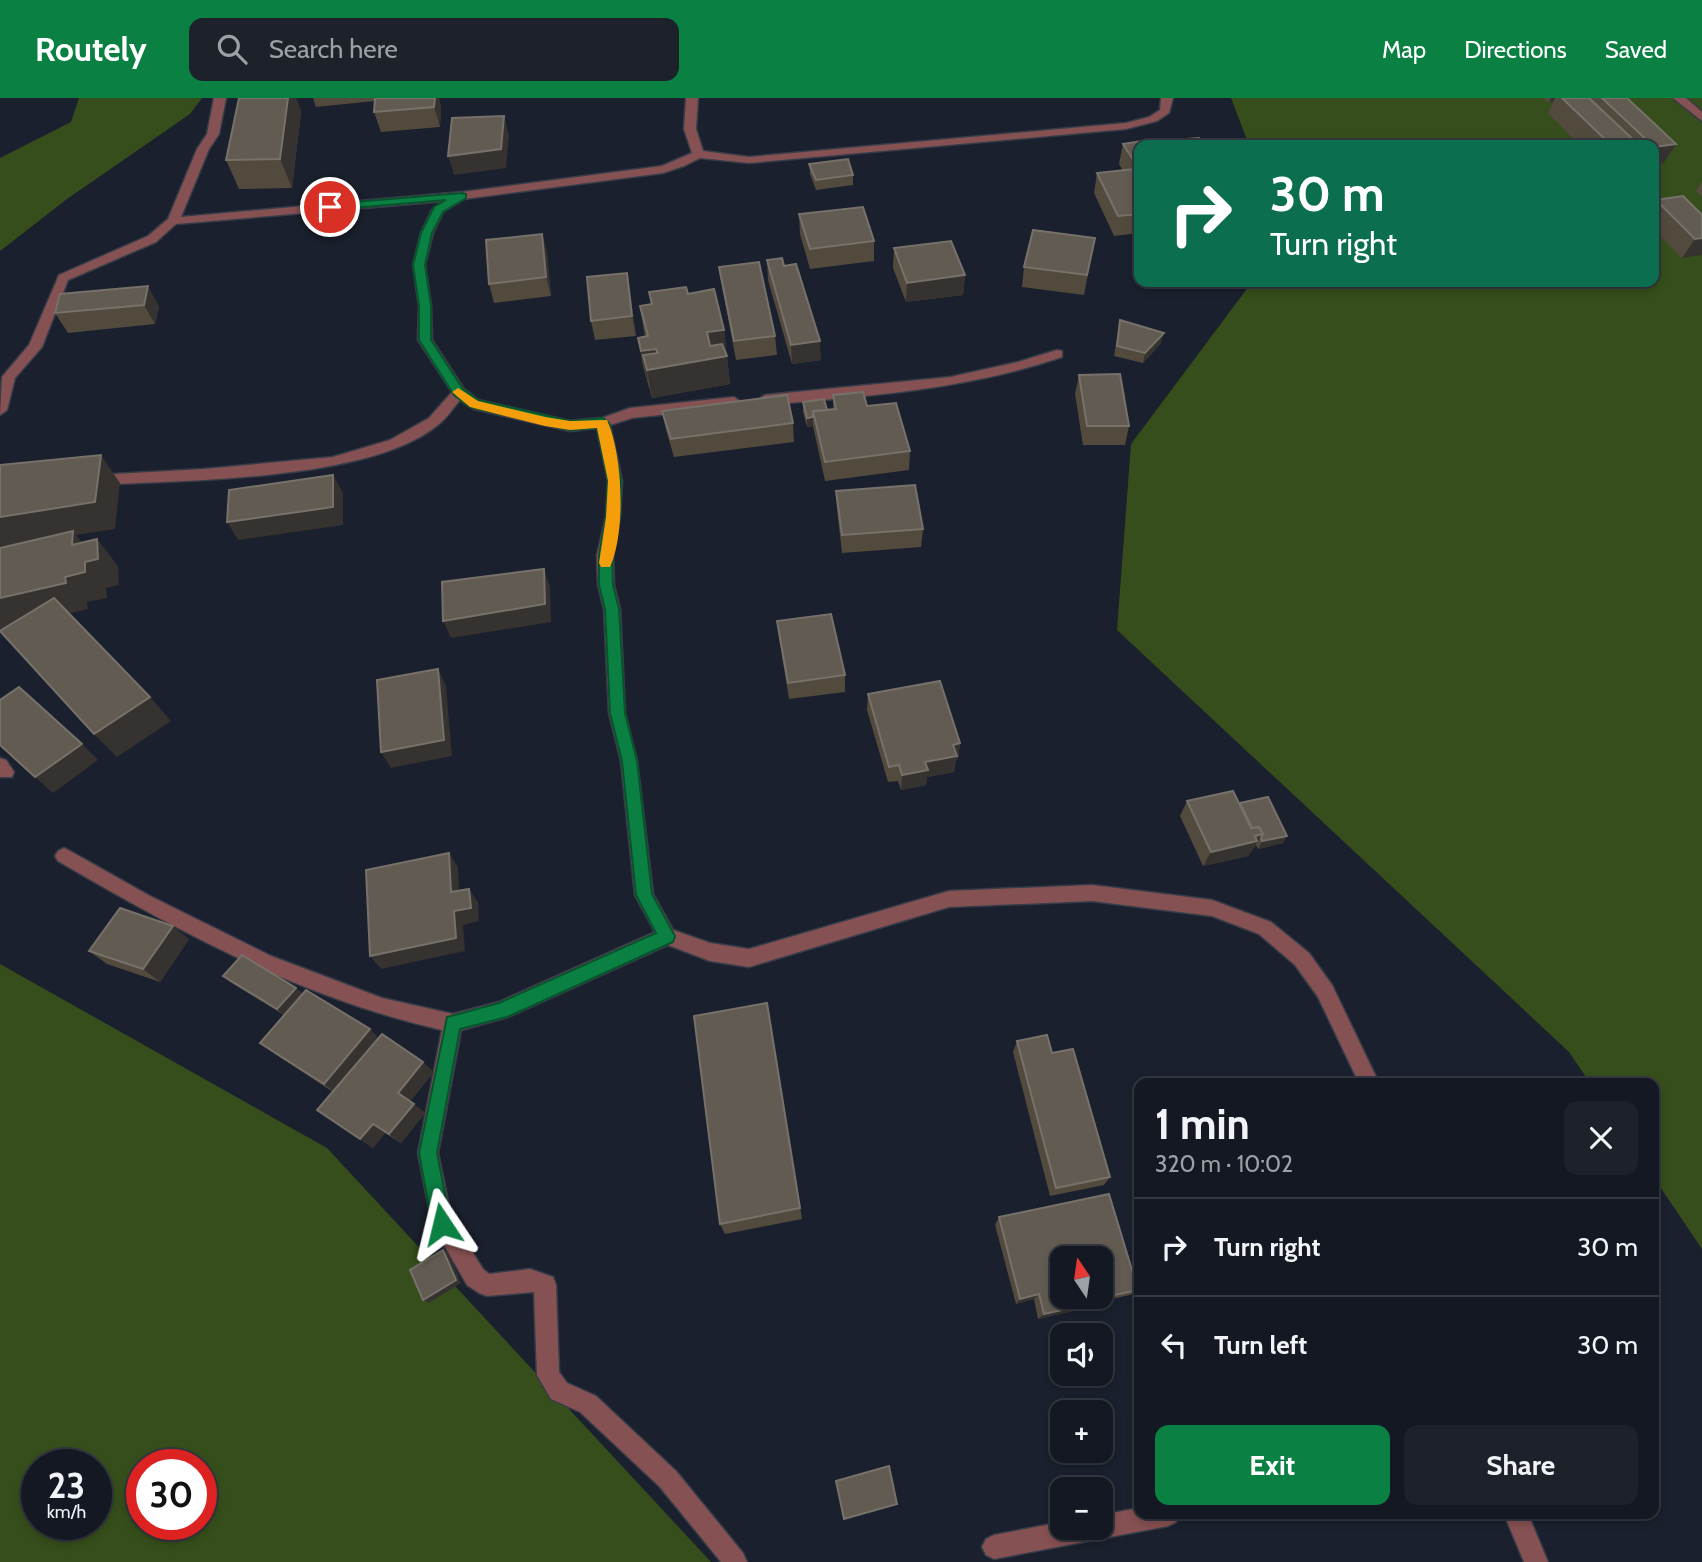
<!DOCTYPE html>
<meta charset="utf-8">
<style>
body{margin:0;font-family:Cabin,sans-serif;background:#1d212a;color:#f1f3f6;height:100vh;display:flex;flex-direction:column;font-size:26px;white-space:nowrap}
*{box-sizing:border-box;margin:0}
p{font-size:23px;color:#9da0a5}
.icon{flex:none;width:38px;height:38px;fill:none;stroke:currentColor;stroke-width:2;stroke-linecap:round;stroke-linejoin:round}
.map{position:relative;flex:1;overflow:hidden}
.sheet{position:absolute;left:1134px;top:980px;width:525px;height:441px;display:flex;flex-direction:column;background:#141822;border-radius:14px;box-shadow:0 4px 10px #0003,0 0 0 2px #333740}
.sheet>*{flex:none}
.top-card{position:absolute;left:1134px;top:42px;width:525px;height:147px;border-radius:14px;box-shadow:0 4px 10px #0003,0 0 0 2px #333740;background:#0b6e4f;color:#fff;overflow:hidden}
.needle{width:46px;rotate:347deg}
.tools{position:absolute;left:1050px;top:1148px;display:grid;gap:14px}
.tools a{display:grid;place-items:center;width:63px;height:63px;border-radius:14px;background:#141822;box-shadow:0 4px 10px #0003,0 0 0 2px #333740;font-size:35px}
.speed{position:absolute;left:21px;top:1351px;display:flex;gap:14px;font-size:35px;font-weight:700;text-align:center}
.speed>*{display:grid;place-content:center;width:91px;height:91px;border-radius:50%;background:#141822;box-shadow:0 4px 10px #0003,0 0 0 2px #333740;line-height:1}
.speed small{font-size:18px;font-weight:400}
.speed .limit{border:10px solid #d22;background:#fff;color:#111}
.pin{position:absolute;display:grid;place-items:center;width:60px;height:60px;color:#fff;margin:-30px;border:4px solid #fff;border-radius:50%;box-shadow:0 2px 7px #0007}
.me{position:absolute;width:77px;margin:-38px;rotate:350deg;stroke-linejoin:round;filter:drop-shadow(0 0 5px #0008)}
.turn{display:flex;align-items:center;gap:24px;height:147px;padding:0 21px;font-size:32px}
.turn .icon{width:91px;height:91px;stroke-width:2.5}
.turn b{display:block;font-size:49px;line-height:60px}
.round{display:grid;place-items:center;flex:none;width:74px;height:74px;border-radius:14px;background:#1d212a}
.overview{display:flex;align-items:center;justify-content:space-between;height:119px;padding:0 21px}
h1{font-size:42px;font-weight:800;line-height:52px}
.cta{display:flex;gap:14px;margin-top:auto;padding:14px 21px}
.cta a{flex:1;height:80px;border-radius:14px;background:#0b8043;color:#fff;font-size:28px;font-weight:800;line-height:80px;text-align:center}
.cta a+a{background:#1d212a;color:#f1f3f6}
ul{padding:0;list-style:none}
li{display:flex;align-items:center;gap:21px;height:98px;padding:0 21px;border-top:2px solid #333740}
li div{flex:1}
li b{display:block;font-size:26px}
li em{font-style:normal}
header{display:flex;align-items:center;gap:42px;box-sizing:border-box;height:98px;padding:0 35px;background:#0b8043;color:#fff}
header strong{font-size:33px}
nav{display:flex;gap:38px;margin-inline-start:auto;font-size:24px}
.search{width:490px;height:63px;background:#1d212a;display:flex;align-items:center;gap:18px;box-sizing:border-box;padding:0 24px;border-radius:14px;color:#9da0a5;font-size:26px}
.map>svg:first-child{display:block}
</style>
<header>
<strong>Routely</strong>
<div class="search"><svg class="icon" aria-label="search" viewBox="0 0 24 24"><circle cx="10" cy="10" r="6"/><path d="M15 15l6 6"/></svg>Search here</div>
<nav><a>Map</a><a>Directions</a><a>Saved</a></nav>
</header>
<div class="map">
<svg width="1702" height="1464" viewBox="0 0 1702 1464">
<rect width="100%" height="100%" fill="#1a202d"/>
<g fill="#364e1b" fill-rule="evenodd">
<path d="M79 0H202L190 16 67 101 0 153V60L71 24Z"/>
<path d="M1231 0H1702V1151L1654 1080V985H1590L1569 954 1117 532 1131 346 1252 184H1654V47H1249Z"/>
<path d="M0 866 327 1050 711 1464H0ZM37 1367H96V1426H37ZM142 1367H201V1426H142Z"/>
</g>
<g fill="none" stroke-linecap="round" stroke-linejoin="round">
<defs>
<g id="street">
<path d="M214 0H226L219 36 209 51 181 119 462 94 662 68 692 55 684 31 686 0H698L696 31 703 53 749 59 1126 25 1149 19 1160 12 1161 0H1173L1169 15 1157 23 1126 31 749 65 700 60 684 68 663 75 464 101 443 114 433 135 425 167 431 208 432 242 464 291 478 302 570 323 602 320 630 310 734 299 741 304 734 309 632 320 610 327 622 383 620 419 613 457 614 487 620 511 625 615 637 663 653 796 673 832 710 845 749 851 949 793 1092 787 1212 802 1271 824 1309 855 1332 887 1379 985H1359L1318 899 1295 867 1259 836 1212 818 1092 803 949 809 749 869 710 863 668 847 508 919 461 932 438 1055 452 1122 483 1171 489 1176 530 1171 553 1179 556 1187 559 1274 567 1285 596 1298 676 1373 743 1455 747 1464H721L660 1389 580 1314 551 1301 537 1277 534 1194 487 1198 479 1195 467 1187 432 1126 418 1055 442 932C302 900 181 835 58 763L55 758 58 753 64 750 70 753 150 798 271 858 382 900 453 916 499 904 655 834 635 797 621 663 609 615 604 511 598 487 597 457 606 419 608 383 597 330 570 333 474 311 460 302C453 310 447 320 439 326 372 383 185 382 97 387L90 382 97 377 204 371 333 359 390 342 429 320 452 294 418 242 419 208 413 167 421 135 432 112 445 103 176 126 156 144 68 182 42 249 15 280 7 312 0 317 2 279 29 247 59 177 148 138 168 121 197 51 207 36Z"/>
<path d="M1673 0H1686L1702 14V23Z"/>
<path d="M1057 252 1062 253V259C965 292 866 298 765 307L758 302 765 297 950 279 1018 264Z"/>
<path d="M0 660 6 662 14 674 12 679H0Z"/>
<path d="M1139 1410V1416H1180L1176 1424 1168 1428 994 1461 986 1457 982 1449 986 1441 994 1437 1062 1424V1430H1101V1417Z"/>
<path d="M1504 1416H1528L1548 1464H1524Z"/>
</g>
</defs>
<use href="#street" stroke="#363c48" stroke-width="3"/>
<use href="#street" fill="#865152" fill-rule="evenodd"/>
</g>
<g fill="#524a3d">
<path d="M239 0H296L301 14 292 90 239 91 226 62Z"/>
<path d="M313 0H439L441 9 440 29 381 34 374 14 375 3 316 9Z"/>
<path d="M1543 0H1627L1676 46 1664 65 1654 47H1580L1548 15 1553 4 1549 5Z"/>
<path d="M1123 46 1139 47V135L1114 138 1094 95 1097 75 1123 73 1119 66Z"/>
<path d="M809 66 853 77V87L816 92 810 76Z"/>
<path d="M1702 83V99L1696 93Z"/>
<path d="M1656 102 1702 117V157L1682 160 1654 132V105Z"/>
<path d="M799 116 874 143V163L810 171 800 136Z"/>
<path d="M542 136 547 155 551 198 494 205 489 186Z"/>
<path d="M1095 140 1084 197 1022 189 1024 169Z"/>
<path d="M894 150 965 177 963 197 906 204 893 170Z"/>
<path d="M767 162 821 262 792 266 768 182Z"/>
<path d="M719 169 775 238 777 257 736 262 722 188Z"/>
<path d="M627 175 636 238 595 242 591 223Z"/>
<path d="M649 194 688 196 724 232 730 286 652 300 643 268 638 240 645 239 640 208 651 206Z"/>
<path d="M60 196 159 208 155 226 68 235 55 215Z"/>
<path d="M1120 222 1161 245 1143 265 1114 258Z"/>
<path d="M1079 277 1129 328 1125 347H1083L1075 296Z"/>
<path d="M833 297 867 308 910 353 909 372 825 383 813 328 807 329 803 314V304L827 312 833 311Z"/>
<path d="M662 313 793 325 794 344 674 359 666 332Z"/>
<path d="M836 393 923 431 921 449 842 455 837 411Z"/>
<path d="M777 523 845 577V594L789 601 779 540Z"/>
<path d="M868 596 960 645 958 661 956 662 954 674 927 679 926 687 901 692 898 683 888 684 867 612Z"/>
<path d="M1187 703 1240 706 1283 745 1258 751 1256 747 1248 758 1203 768 1180 718Z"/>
<path d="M189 841 160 884 107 866 89 853Z"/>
<path d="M223 878 296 890 303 896 370 931 378 940 434 974 410 1003 425 1015 401 1045 385 1035 373 1050 317 1012 333 994 275 956 260 945 284 917 230 884Z"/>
<path d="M767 905 802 1121 725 1136 720 1126Z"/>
<path d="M1017 943 1052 955 1110 1079 1104 1087 1050 1098 1013 954Z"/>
<path d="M1109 1096 1138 1192 1130 1197 1107 1202 1102 1185 1101 1186V1160H1062V1199H1077L1080 1208 1073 1213 1038 1221 1034 1201 1016 1206 995 1127 999 1119Z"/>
</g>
<g fill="#35322f">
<path d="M288 0H296L301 14 292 90 280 61Z"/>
<path d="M435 0H439L441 9 440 29 434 9Z"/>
<path d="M1551 0H1555L1553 4 1549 5Z"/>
<path d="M504 18 509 38 506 70 454 77 448 58Z"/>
<path d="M1676 46 1664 65 1654 67V49Z"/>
<path d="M542 136 547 155 551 198 546 179Z"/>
<path d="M1702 140V157L1682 160 1695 141Z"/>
<path d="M627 175 630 194 636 238 632 218Z"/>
<path d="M965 177 963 197 906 204 907 185Z"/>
<path d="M148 188 159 208 155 226 144 207Z"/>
<path d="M724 232 730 286 652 300 647 272 643 257 648 281H647L641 253 656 251 659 270 707 234Z"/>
<path d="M1164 235 1161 245 1143 265 1145 255Z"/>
<path d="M820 243 821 262 792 266 791 247Z"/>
<path d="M813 319V328L807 329V320Z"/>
<path d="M101 357 120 385 115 431 76 437 94 460 97 441 118 468 119 487 106 490 107 500 87 504 88 511 0 532V500L65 479 72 447V437L0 449V419Z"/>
<path d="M333 377 343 395V427L238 442 227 424Z"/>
<path d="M544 471 550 489 551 524 451 540 443 523Z"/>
<path d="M438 571 446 588 452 658 391 670 381 654Z"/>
<path d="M150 599 171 623 117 659 94 636Z"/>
<path d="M960 645 958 661 956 662 954 674 927 679 926 687 901 692 902 677 953 647Z"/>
<path d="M82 646 98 662 53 695 35 679Z"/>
<path d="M1263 736 1248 758 1203 768 1211 754 1255 738Z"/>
<path d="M1287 738 1283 745 1258 751 1262 743Z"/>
<path d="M449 755 458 769 460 808 451 794Z"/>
<path d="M469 791 478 804 479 823 463 827 465 853 381 871 370 858Z"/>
<path d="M173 828 189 841 160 884 143 871Z"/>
<path d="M296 890 303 896 284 917 277 911Z"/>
<path d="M370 931 381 943 337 997 324 986Z"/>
<path d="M423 964 434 974 409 1005 398 995Z"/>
<path d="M414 1006 425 1015 401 1045 389 1036Z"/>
<path d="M373 1026 385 1035 373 1050 360 1041Z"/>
<path d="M443 1152 449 1156 461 1185 429 1205 423 1202Z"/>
<path d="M1109 1179 1102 1185 1101 1186V1181Z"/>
<path d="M1039 1196 1034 1201 1016 1206 1020 1201Z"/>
<path d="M1080 1208 1073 1213 1038 1221 1044 1216Z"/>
</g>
<g fill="#625b51" stroke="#76716a" stroke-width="2">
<path d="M239 0H288L280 61 226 62Z"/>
<path d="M375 0H435L434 9 374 14Z"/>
<path d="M1562 0H1589L1639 47H1611Z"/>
<path d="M1602 0H1627L1676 46 1654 49V47H1652Z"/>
<path d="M504 18 501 51 448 58 452 20Z"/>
<path d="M1199 40 1203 47H1164L1162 43Z"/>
<path d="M1154 41 1157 47H1139V71L1123 46Z"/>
<path d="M848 61 853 77 816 82 809 66Z"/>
<path d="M1134 71 1139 81V116L1118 118 1097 75Z"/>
<path d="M1683 98 1702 117V140L1695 141 1656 102Z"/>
<path d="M863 109 874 143 810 151 799 116Z"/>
<path d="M1033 132 1095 140 1087 177 1024 169Z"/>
<path d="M542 136 546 179 489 186 486 142Z"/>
<path d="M951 143 965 177 907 185 894 150Z"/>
<path d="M782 160 784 168 796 166 820 243 791 247 767 162Z"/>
<path d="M759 164 775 238 734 243 719 169Z"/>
<path d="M627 175 632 218 591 223 587 179Z"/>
<path d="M148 188 144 207 55 215 60 196Z"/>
<path d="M686 189 688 196 714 191 724 232 707 234 710 248 722 246 727 258 647 272 643 257 658 255 656 251 641 253 638 240 648 238 640 208 652 206 649 194Z"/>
<path d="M1120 222 1164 235 1145 255 1117 248Z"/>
<path d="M1120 276 1129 328H1087L1079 277Z"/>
<path d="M863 294 867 308 896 305 910 353 825 364 813 313 836 311 833 297Z"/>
<path d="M787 297 793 325 671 341 662 313Z"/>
<path d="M824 301 827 312 813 313V319L807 320 803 304Z"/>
<path d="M101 357 95 404 0 419V367Z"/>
<path d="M333 377V409L227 424 229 392Z"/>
<path d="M915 387 923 431 842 437 836 393Z"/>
<path d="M73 433 72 447 97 441 98 461 85 464V474L65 479 66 485 0 500V450Z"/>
<path d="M544 471 545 506 443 523 442 484Z"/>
<path d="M54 500 150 599 94 636 0 533Z"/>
<path d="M831 516 845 577 788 585 777 523Z"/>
<path d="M438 571 444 642 381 654 377 582Z"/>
<path d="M940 583 960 645 953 647 957 658 925 664 928 672 902 677 899 667 889 669 868 596Z"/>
<path d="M19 589 82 646 35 679 0 647V602Z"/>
<path d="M1233 693 1251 730 1259 729 1263 736 1255 738 1257 743 1211 754 1187 703Z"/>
<path d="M1268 699 1287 738 1262 743 1261 740 1263 736 1259 729 1252 730 1240 705Z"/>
<path d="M449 755 451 794 469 791 471 810 454 813 456 840 370 858 366 772Z"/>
<path d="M120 810 173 828 143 871 89 853Z"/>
<path d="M242 857 296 890 277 911 223 878Z"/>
<path d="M306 892 370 931 324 986 260 945Z"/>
<path d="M767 905 800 1110 720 1126 694 918Z"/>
<path d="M382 936 423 964 398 995 414 1006 389 1036 373 1026 360 1041 317 1012Z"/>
<path d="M1047 937 1052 955 1073 951 1110 1079 1056 1090 1017 943Z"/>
<path d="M1109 1096 1138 1192 1114 1197 1109 1179 1101 1181V1160H1062V1199H1077L1080 1208 1044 1216 1039 1196 1020 1201 999 1119Z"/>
<path d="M443 1152 456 1182 423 1202 410 1172Z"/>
<path d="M889 1368 897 1406 844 1421 836 1383Z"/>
</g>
<path fill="#0b8043" stroke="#07532c" stroke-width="2" d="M462 95 466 96V100L443 114 432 135 425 167 431 208V242L463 291 478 302 570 323 603 320 609 325 621 383 620 419 612 457 613 487 619 511 625 615 637 663 652 796 675 838 673 844 507 919 460 931 437 1055 451 1126 448 1133 442 1135 435 1133 432 1126 419 1055 447 919 499 905 656 835 636 797 622 663 610 615 605 511 599 487V457L606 419 608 383 597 330 570 332 470 309 454 297 419 242V208L413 167 421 135 434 109 446 102 330 112 325 109 330 106Z"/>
<path fill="#f59e0b" d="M458 290 478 303 545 319 570 323 607 322C623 357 626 434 610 469H601L599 465 606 419 608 383 597 330 570 332 545 328 470 309 452 294Z"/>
</svg>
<div class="tools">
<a><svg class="needle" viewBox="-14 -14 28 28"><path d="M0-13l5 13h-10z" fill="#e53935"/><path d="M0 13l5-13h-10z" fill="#9da0a5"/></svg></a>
<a><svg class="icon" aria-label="sound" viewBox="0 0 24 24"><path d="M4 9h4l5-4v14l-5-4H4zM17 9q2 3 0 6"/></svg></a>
<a>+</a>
<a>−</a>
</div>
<div class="speed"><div>23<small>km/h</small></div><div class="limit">30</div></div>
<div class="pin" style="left:330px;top:109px;background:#d93025"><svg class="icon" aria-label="arrive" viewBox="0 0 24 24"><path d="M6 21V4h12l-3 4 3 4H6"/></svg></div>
<svg class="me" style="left:442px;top:1126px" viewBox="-20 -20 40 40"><path d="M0-17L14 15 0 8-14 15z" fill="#0b8043" stroke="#fff" stroke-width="4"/></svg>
<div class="top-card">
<div class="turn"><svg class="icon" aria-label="right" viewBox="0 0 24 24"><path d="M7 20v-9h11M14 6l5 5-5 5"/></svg><div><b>30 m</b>Turn right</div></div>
</div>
<section class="sheet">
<div class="overview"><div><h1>1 min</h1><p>320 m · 10:02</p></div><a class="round"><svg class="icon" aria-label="close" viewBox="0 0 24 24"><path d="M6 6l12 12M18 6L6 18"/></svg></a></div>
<ul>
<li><svg class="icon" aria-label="right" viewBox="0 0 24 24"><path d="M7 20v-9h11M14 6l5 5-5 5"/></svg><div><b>Turn right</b></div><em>30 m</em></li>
<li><svg class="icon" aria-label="left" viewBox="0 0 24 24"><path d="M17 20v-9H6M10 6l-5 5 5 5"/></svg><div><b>Turn left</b></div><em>30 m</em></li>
</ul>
<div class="cta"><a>Exit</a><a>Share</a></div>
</section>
</div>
